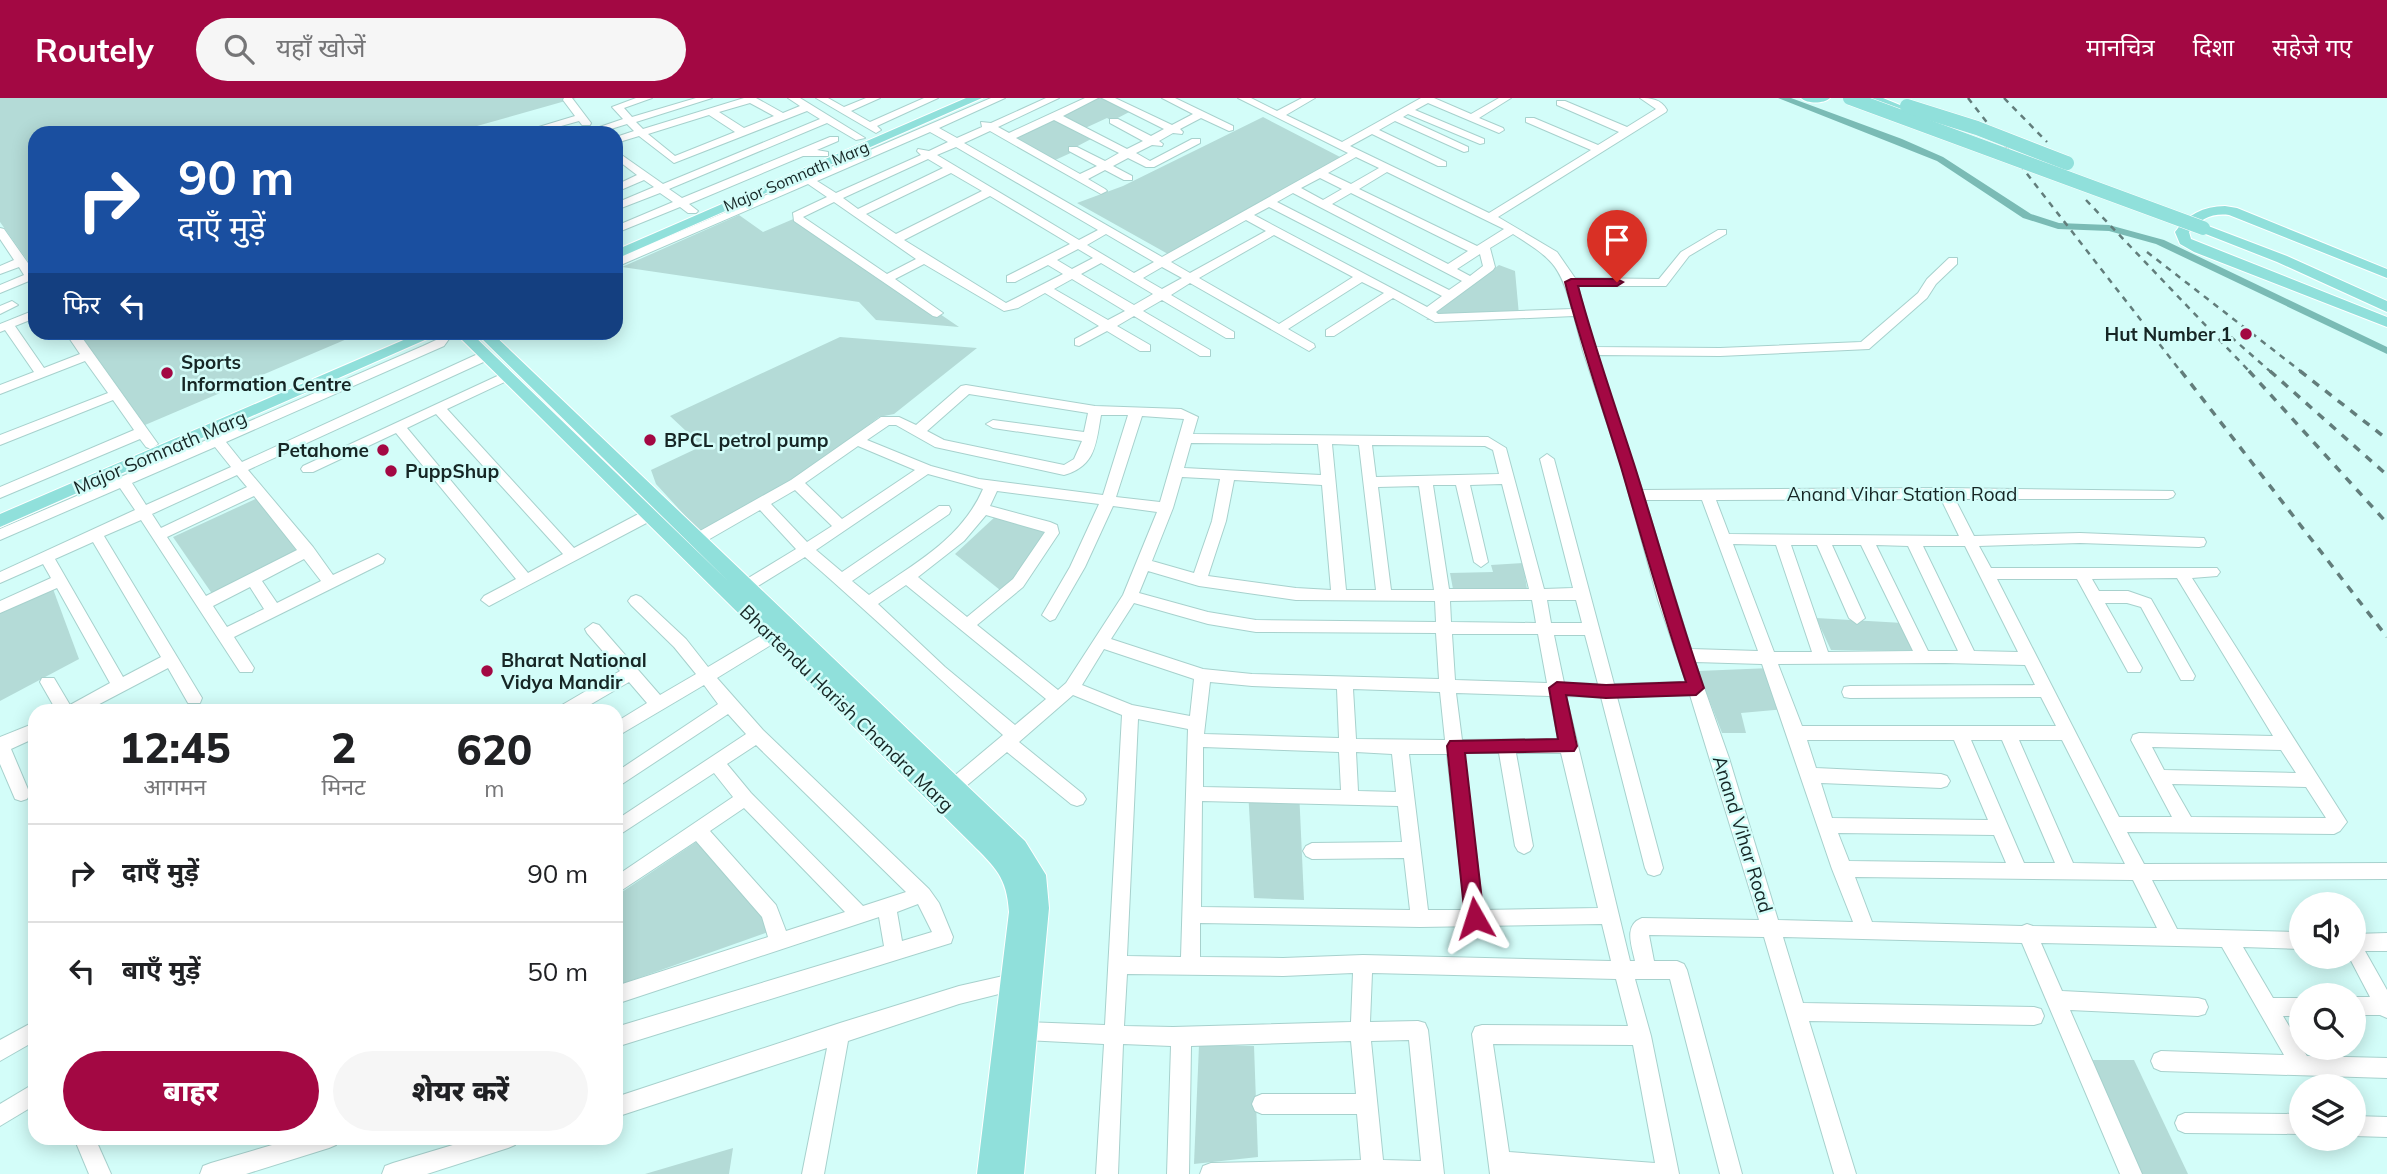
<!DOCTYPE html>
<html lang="hi">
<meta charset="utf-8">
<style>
body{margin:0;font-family:Mulish,"Noto Sans Devanagari",sans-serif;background:#f6f6f6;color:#202124;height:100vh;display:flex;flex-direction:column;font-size:26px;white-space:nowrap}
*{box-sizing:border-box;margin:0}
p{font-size:23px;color:#757577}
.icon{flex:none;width:38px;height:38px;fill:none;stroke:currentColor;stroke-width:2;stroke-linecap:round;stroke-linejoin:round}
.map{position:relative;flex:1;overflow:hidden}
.sheet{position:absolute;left:28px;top:606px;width:595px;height:441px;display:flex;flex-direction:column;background:#fff;border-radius:21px;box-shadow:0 4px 18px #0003}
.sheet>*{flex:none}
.hud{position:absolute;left:28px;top:28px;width:595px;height:214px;border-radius:21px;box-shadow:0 4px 18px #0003;background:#1a4fa0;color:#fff;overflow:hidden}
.buttons{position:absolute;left:2289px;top:794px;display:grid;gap:14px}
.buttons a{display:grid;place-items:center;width:77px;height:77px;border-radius:50%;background:#fff;box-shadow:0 4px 18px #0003;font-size:35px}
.pin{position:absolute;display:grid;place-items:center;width:60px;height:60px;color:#fff;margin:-72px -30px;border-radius:50% 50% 50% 0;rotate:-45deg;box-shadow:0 0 7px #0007}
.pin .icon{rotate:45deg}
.me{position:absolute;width:77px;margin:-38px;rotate:354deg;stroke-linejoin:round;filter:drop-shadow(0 0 5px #0008)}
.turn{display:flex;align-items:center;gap:24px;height:147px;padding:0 35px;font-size:32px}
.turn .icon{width:91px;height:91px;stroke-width:2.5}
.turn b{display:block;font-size:49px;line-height:60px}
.then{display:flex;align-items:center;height:66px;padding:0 35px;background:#0003;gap:14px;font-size:26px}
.eta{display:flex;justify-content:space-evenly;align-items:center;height:119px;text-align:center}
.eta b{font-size:42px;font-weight:800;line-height:49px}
.cta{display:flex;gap:14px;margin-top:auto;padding:14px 35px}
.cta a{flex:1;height:80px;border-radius:42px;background:#a30843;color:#fff;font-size:28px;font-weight:800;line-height:80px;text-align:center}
.cta a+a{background:#f6f6f6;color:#202124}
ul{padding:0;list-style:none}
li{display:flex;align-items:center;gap:21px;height:98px;padding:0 35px;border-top:2px solid #e0e0e0}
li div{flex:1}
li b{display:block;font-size:26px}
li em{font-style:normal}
header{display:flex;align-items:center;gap:42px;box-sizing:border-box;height:98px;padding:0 35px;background:#a30843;color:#fff}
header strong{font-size:33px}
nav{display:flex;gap:38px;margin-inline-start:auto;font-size:24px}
.search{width:490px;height:63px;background:#f6f6f6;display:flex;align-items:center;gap:18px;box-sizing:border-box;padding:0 24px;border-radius:38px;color:#757577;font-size:26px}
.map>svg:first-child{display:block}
</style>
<header>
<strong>Routely</strong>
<div class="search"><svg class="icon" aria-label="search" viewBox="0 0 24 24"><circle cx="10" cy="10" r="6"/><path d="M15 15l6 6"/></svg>यहाँ खोजें</div>
<nav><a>मानचित्र</a><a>दिशा</a><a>सहेजे गए</a></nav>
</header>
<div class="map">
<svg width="2387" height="1076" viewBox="0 0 2387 1076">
<rect width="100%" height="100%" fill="#d3fdf9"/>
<g fill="#b4dbd7">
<path d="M0 0H576L452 35H35V173L0 124Z"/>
<path d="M1096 0H1113L1135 11 1112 23 1107 20 1081 32 1093 40 1072 51 1075 53 1053 63 1013 39Z"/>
<path d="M1263 19 1342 60 1168 156 1077 105 1123 88Z"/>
<path d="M739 117 763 134 798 119 959 229 876 222 859 204 622 169Z"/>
<path d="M1499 167 1515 173 1519 217 1426 222Z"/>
<path d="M79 235H361L145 327Z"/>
<path d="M840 239 977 250 894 316 879 319 800 379 699 433 656 386 651 372 702 348 670 318Z"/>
<path d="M262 398 300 458 215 500 173 439Z"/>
<path d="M997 417 1053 433 1010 500 955 456Z"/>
<path d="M1523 465 1527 491H1453L1450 475 1493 474 1491 467Z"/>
<path d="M53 491 79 561 0 603V515Z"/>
<path d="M1816 520 1903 525 1914 553 1831 552Z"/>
<path d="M1771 570 1786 611 1741 615 1746 635H1722L1698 573Z"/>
<path d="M1248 691 1299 692 1304 802 1254 800Z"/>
<path d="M702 740 761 810 771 833 616 888V798Z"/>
<path d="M1199 947 1254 948 1258 1059 1194 1066Z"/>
<path d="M2085 962H2134L2188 1076H2136Z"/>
<path d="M733 1050 729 1076H645Z"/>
</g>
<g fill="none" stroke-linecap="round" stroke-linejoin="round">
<path fill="#7abbb5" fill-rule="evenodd" d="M1778 0H1791L1902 41 1943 59 2031 116 2059 125 2109 127 2164 142 2387 249V256L2156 146 2109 133 2058 131 2023 120 1937 63Z"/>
<defs>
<g id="minor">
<path d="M564 0H572L591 25 590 27H582L579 23 536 35H519L575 18 563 2Z"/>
<path d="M636 0H652L624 10 632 19 696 0H712L636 24 643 31 744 0H756L783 15 800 8 788 0H800L865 40 856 42 827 25 669 91 682 100 830 39H838V43L817 52 828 54V58H803L689 106 698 113 696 115H688L680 109 616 135V128L673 104 660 95 616 112V105L654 89 644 82 616 94V87L637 77 616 61V53L663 86 820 21 807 13 674 65 639 38 616 45V39L634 33 627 26 598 35H582L623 21 612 9ZM750 5 774 18 744 30 719 14ZM709 17 735 34 675 58 648 36Z"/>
<path d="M816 0H828L844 9 866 0H880L851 13 870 24 924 0H938L877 28 881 32 876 35Z"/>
<path d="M991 0H1005L939 30 957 40 982 29 981 24 991 25 1046 0H1059L998 29 1009 35 1085 0H1098L1063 18 1127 51 1143 43 1110 25V21H1118L1151 38 1164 31 1102 0H1115L1172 27 1193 16 1162 0H1175L1233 28V32L1229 33 1201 20 1180 31 1183 34 1182 36 1173 35 1159 43 1163 46 1162 48 1152 47 1136 55 1150 63 1192 41H1200V45L1154 69H1146L1128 60 1113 68 1132 78V82H1124L1105 72 1088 81 1105 91 1107 93 1101 96 990 33 964 45 1162 159 1348 55 1238 0H1251L1277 13 1302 0H1315L1286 17 1342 44 1421 0H1434L1471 16 1499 0H1511L1479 20 1503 30 1504 32 1499 35 1428 5 1415 12 1484 41V45L1480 46 1408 16 1403 19 1468 49V53L1464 54 1395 23 1379 32 1446 64V68H1438L1372 36 1350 48 1489 115 1591 52 1526 24V20H1534L1598 47 1619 34 1557 7V3H1565L1627 29 1656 11 1640 0C1651 0 1661 1 1667 12L1666 14 1498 119 1557 154 1575 180 1659 181 1681 154 1718 132H1726V136L1689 158 1666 188H1578L1594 249 1720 250 1861 244 1918 195 1927 181 1949 160H1957V166L1936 186 1927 200 1869 251 1720 258 1597 257 1642 392 1945 390 2173 393 2175 396 2173 399 2168 401H1955L1974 438 2080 435 2204 440 2206 444 2204 448 2199 449 2080 445 1979 448 1991 470H2217L2220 474 2217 478 2192 480 2347 724 2340 733 2334 736 2127 734 2144 766 2387 765V781L2152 782 2177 831 2301 834V851L2243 849 2273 900H2301V918H2283L2307 958 2387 960V980L2161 973 2154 970 2151 963 2154 956 2161 953 2284 957 2222 849 2041 845 2062 893 2198 900 2205 902 2208 909 2205 916 2198 918 2070 912 2142 1076H2120L2022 845 1783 839 1803 905 2034 909 2041 911 2044 918 2041 925 2034 927 1809 923 1856 1076H1834L1764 839 1649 837 1654 863H1677L1684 866 1687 872 1742 1076H1720L1670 881H1635L1651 938 1679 1076H1490L1472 936 1475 929 1482 927 1628 928 1616 881 1372 875 1370 924 1418 923 1425 925 1428 932 1444 1076H1200L1203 1068 1211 1065 1361 1062 1357 1016H1262L1255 1013 1252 1006 1255 999 1262 996H1356L1351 943 1191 948 1189 1076H1167L1171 948 1123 946 1118 1076H1096L1104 946 1025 942 1018 940 1015 933 1018 926 1025 924 1105 927 1122 617 1073 597 1019 644 1083 696 1086 701 1083 706 1077 708 1071 706 1007 654 953 699 947 701 941 699 938 694 941 689 1003 637C936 579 872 517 805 459L750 493H740L737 489 740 485 796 451 760 412 701 446H691L689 442 691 438 791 382 881 319H899L916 327 961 288 966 287 1095 308 1181 311 1198 319 1193 336 1488 339 1506 350 1544 491 1573 490 1540 361 1547 356 1554 361 1614 586 1686 584 1658 502 1621 367 1583 253 1574 218 1435 224 1393 200 1334 238H1326V232L1384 195 1362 184 1288 231 1314 246 1315 249 1309 253 1190 185 1171 197 1234 234V240H1226L1162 202 1143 213 1210 252V258H1200L1134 218 1117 228 1150 247V253H1140L1107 233 1079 248 1075 247V241L1099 228 1045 195 1018 210 1004 213 924 166 895 181 943 215 937 219 933 218 794 123 793 115 827 99 808 86 616 169V161L801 82 798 78 799 76 810 78ZM1054 22 1119 55 1105 63 1077 49H1069V53L1097 68 1080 76 1016 40ZM930 34 948 44 929 53 918 51 917 53 921 57 836 95 817 83ZM956 49 1098 132 1079 142 937 57ZM1356 59 1379 70 1351 86 1328 75ZM928 61 943 70 858 111 843 100ZM1387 74 1504 131 1477 148 1359 91ZM951 75 982 93 896 136 866 116ZM1320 80 1342 91 1323 102 1301 90ZM1293 95 1462 183 1449 192 1277 104ZM1351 95 1468 153 1448 166 1332 106ZM990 98 1070 146 1007 178V184H1015L1048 167 1063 176 1006 205 904 142ZM834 104 916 161 887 176 803 119ZM1269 109 1442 198 1427 209 1254 117ZM1246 122 1266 133 1190 175 1171 164ZM1106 136 1154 164 1134 175 1087 147ZM1513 136C1551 160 1560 166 1572 211L1438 216 1436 214 1493 172 1495 169 1490 150ZM1274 137 1353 179 1279 226 1199 180ZM1078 151 1093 160 1072 171 1057 162ZM1480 156 1483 168 1470 178 1457 171ZM1101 165 1153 196 1134 207 1081 176ZM1162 169 1182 180 1162 191 1143 180ZM1072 181 1125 213 1108 222 1054 191ZM969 296 1088 315 1084 334 993 322 986 326 993 330 1082 343 1074 361 1064 367 944 342 927 333ZM1101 317H1128L1103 397 979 381 931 368 867 342 889 327H896L935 349 1064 377C1096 368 1096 345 1101 317ZM1142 318 1184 321 1160 404 1116 399ZM1191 345 1318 346 1321 377 1184 370ZM1332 346 1359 347 1376 492H1346ZM1372 347 1485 348 1493 352 1499 376 1376 379ZM858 348 915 372 842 421 805 385ZM928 376 983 391C961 442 912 467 869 497L852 483 949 416 951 412 949 408H939L842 474 816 452ZM1182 379 1220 381 1212 423 1194 475 1152 463 1173 410ZM1234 382 1322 387 1331 492 1296 490 1208 478 1226 423ZM1502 386 1529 491H1449L1433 387H1456L1474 464 1481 469 1488 464 1470 387ZM1419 388 1434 492H1391L1378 389ZM795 392 832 428 807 444 771 406ZM997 393 1099 406 1070 469 1042 517 1050 523 1055 521 1085 469 1113 408 1157 414 1123 497 1066 585 1058 592 977 527 1023 489 1059 435 1057 427 1050 424 990 408ZM1941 401 1959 438 1729 436 1716 402ZM1645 402H1702L1758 553 1691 551ZM986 417 1045 434 1013 481 967 519 918 479 964 443ZM1733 446 1776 447 1812 554H1774ZM1791 447H1817L1849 520 1857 526 1865 520 1832 447H1861L1913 553 1828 554ZM1876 447 1908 448 1958 553H1928ZM1923 448H1965L2018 554 1974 553ZM1148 473 1199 488 1296 502 1435 503 1436 524 1256 522 1208 514 1139 495ZM2177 480 2273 638 2139 635 2133 637 2131 642 2172 719H2119L1997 481H2077L2128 574H2140L2142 570 2105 505H2127L2141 509 2181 582H2193L2195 578 2151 501 2128 493H2099L2092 481ZM906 487 1046 601 1015 627 945 569 878 506ZM1532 502 1536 525 1451 524 1450 503ZM1547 502H1576L1582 525H1551ZM1134 505 1208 526 1256 534 1436 535 1439 581 1252 576 1203 571 1111 541ZM1452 536H1538L1547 585 1455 582ZM1554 537H1585L1598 586 1564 585ZM1104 551 1194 581 1190 618 1132 607 1082 587ZM1695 564 1762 566 1832 771 1853 824 1778 822 1729 660ZM1945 565 2025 567 2035 587 1850 588 1844 589 1842 594 1844 599 1850 600 2041 599 2056 628H1802L1778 566ZM1210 584 1252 588 1337 591 1339 640 1204 636ZM1353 591 1440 594 1445 642 1356 641ZM1456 595 1550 598 1558 641 1462 642ZM1690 597 1759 822 1642 820C1623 827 1632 848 1635 863H1630L1566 598 1601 599 1645 770 1648 776 1654 778 1660 776 1663 770 1617 599ZM1138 621 1188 631 1181 859 1127 858ZM1807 642H1954L1988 722 1832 720 1821 685 1941 690 1947 688 1950 683 1947 678 1941 676 1816 670ZM1971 642H2002L2055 765H2024ZM2019 642H2062L2125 766 2073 765ZM1203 649 1339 654 1341 692 1203 689ZM2152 649 2281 652 2296 675 2164 672ZM1356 654 1392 656 1396 694 1358 693ZM1464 655H1499L1515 748 1518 753 1524 756 1530 753 1533 748 1516 655H1561L1598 810 1483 812ZM1409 656H1447L1465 812H1428ZM2172 686 2306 689 2326 720 2191 719ZM1202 703 1398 708 1402 744 1312 745 1306 748 1303 753 1306 758 1312 761 1404 760 1410 812 1201 809ZM1838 735 1994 737 2006 765 1849 763ZM1855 779 2133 782 2157 830 2033 828 2027 826 2022 828 1872 824ZM1200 825 1420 829 1602 826 1611 863 1363 857 1283 860 1200 859ZM1353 875 1351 924 1173 929 1124 928 1127 876 1283 878ZM1409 942 1421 1063 1383 1062 1371 943ZM1493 946 1633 947 1655 1065 1509 1054Z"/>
<path d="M0 130 4 131 35 175V188L29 183 0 195V187L24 177 19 169 0 176V168L14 162 0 141Z"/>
<path d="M12 203 18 207 0 216V208Z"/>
<path d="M35 212V220L15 228 44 270 80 256 65 234H78L158 346 151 351 146 349 140 341 0 400V389L134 332 113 302 0 347V337L108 295 85 263 0 296V287L34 274 5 232 0 234V226Z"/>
<path d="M441 234H454L444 248 226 344 242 364 480 255H490V261L248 372 313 449 333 477 378 456 385 461 383 465 234 539 254 570 252 574H240L141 422 104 438 202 600 200 605H188L168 570 88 612H56L40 584 42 580H54L70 607 110 585 57 490 0 515V503L51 480 43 466 0 485V474L135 412 120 390 0 442V431L209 341 205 336 207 333H217L220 336 423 248 436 242ZM215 349 231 369 146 407 132 385ZM237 377 247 389 161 430 152 416ZM254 398 297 452 206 498 167 439ZM93 444 161 559 123 579 55 461ZM304 461 321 483 277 505 262 483ZM250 489 264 511 227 529 213 508Z"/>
<path d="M506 274 511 275V281L447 311 574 450 644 413 649 412 656 417 654 421 489 508 481 502 484 498 516 481 396 335 313 374H303L301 371 303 368ZM436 316 563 456 528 475 407 330Z"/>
<path d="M636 497 641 499 686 541 708 569 767 534H779L781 538 779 542 717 580 763 632 929 791 939 805 953 839 951 845 616 949V929L884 848 879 819 616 906V888L768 839 762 819 696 743 616 796V778L733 699 714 675 616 739V722L746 636 728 616 616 690V674L718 606 704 587 616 639V624L647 605 629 584 581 612H560L562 607 620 573 587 535 585 531 593 525 599 527 660 597 696 576 674 549 631 507 628 503 631 499ZM756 647 906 794 863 808 751 695 727 666ZM744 710 845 814 786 833 776 807 710 733ZM918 806 932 834 902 843 897 814Z"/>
<path d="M35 625V640L11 651 30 696 27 701 21 703 15 701 0 666V639Z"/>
<path d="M2387 835V853H2365L2387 892V920L2380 917H2354V899H2370L2349 859H2354V836Z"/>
<path d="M1012 876 1019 879 1022 885 1019 891 959 906 848 943 824 1076H802L827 950 616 1019V999L840 925 959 888Z"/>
<path d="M35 923V943L0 963V942Z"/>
<path d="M35 985V1007L0 1028V1006Z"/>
<path d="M2185 1015 2301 1016V1036L2185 1035 2178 1032 2175 1025 2178 1018Z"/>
<path d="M2354 1018 2387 1019V1039L2354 1038Z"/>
<path d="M74 1040H95L111 1076H89Z"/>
<path d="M296 1040H339L336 1047 329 1050 246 1076H200L203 1068 211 1065Z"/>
<path d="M476 1040H518L515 1047 508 1050 427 1076H382L385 1068 393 1065Z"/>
</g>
<g id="major">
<path d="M966 0H982L616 161V152Z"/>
<path d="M1801 0H1830C1824 6 1807 6 1801 0Z"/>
<path d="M1866 0H1883L1929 19 1927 22H1919Z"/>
<path d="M2225 108 2237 110 2387 171V180L2229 117C2212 115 2200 121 2189 134L2191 141 2387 219V229L2194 154 2180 146 2175 134C2187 117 2203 108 2225 108Z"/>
<path d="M2203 126 2287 158 2387 203V214L2277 164 2198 133 2196 130Z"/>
<path d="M422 234H443L0 429V416Z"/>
<path d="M454 234H470L728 483 475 234H491L1025 743 1046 777 1049 810 1024 1076H977L1009 814C1007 779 995 769 972 746Z"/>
</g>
</defs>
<use href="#minor" stroke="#a7d1cd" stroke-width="2"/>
<use href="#major" stroke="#fff" stroke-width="2"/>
<use href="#minor" fill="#fff" fill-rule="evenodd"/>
<use href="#major" fill="#90e0db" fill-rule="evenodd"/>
<g stroke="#627d7b" stroke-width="2.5" stroke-dasharray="6 6" stroke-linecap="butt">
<path d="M1968 0 2182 275"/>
<path d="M2004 0 2047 44"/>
<path d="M2086 102 2251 275"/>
<path d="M2147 154 2303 275"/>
<path d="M2222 231 2272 275"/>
</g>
<g stroke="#627d7b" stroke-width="3.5" stroke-dasharray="8 8" stroke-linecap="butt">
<path d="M2181 273 2387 539"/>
<path d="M2249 273 2387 425"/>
<path d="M2270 273 2387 377"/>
<path d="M2300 273 2387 341"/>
</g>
<defs>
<g id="major-bridge">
<path d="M1850 0 2203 130"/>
<path d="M1907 8 1977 30 2067 65"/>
</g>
</defs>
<use href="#major-bridge" stroke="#fff" stroke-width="15" stroke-linecap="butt"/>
<use href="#major-bridge" stroke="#90e0db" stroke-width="14"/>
</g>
<path fill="#a30843" stroke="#6a052c" stroke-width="2" d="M1571 181H1617L1623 184 1617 188H1578C1594 248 1615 307 1634 366 1658 441 1678 516 1704 590L1696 597 1606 600 1566 597 1577 648 1574 653 1465 655 1484 820 1481 826 1475 828 1468 826 1465 820 1447 648 1450 643 1558 641 1549 590 1557 584 1606 587 1686 584C1662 513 1642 441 1621 369 1602 307 1581 247 1565 184Z"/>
<g fill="#a30843" stroke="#d3fdf9" stroke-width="2.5">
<circle cx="2246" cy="236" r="7"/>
<circle cx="167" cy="275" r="7"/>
<circle cx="650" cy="342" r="7"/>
<circle cx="383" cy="352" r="7"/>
<circle cx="391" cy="373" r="7"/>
<circle cx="487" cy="573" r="7"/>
</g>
<g text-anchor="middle" stroke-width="5" stroke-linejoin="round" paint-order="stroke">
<g font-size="16" fill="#162625" stroke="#d3fdf9">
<text transform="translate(796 78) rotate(-23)" y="6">Major Somnath Marg</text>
</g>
<g font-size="19" font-weight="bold" fill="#162625" stroke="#d3fdf9" text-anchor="start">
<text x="2232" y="243" text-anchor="end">Hut Number 1</text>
<text x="181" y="271">Sports<tspan x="181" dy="22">Information Centre</tspan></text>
<text x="664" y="349">BPCL petrol pump</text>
<text x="369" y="359" text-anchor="end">Petahome</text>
<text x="405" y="380">PuppShup</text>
<text x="501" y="569">Bharat National<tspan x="501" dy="22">Vidya Mandir</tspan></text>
</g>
<g font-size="19" fill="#162625" stroke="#d3fdf9">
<text transform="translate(160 354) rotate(-23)" y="7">Major Somnath Marg</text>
<text x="1902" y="403">Anand Vihar Station Road</text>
<text transform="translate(847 610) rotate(44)" y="7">Bhartendu Harish Chandra Marg</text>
<text transform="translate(1743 736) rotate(73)" y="7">Anand Vihar Road</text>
</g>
</g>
</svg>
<div class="buttons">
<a><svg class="icon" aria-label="sound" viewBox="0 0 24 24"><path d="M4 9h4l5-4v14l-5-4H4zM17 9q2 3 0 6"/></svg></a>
<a><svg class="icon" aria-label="search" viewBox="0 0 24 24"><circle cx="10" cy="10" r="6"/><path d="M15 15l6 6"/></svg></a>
<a><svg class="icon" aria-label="layers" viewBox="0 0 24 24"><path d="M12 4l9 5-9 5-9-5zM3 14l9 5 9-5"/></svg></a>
</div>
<div class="pin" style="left:1617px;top:184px;background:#d93025"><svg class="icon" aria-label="arrive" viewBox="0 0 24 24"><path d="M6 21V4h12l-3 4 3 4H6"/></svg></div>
<svg class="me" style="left:1475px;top:820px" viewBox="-20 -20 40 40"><path d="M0-17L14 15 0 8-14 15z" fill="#a30843" stroke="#fff" stroke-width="4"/></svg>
<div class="hud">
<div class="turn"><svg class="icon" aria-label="right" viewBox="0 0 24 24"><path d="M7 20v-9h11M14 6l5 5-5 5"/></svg><div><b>90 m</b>दाएँ मुड़ें</div></div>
<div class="then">फिर<svg class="icon" aria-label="left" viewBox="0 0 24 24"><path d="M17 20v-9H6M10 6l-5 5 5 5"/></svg></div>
</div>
<section class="sheet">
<div class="eta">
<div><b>12:45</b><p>आगमन</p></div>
<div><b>2</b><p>मिनट</p></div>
<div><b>620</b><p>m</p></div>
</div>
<ul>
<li><svg class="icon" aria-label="right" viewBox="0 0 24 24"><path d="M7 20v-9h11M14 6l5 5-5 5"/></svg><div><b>दाएँ मुड़ें</b></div><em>90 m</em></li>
<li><svg class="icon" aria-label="left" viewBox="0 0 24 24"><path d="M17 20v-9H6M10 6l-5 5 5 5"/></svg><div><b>बाएँ मुड़ें</b></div><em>50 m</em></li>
</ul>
<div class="cta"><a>बाहर</a><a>शेयर करें</a></div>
</section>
</div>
